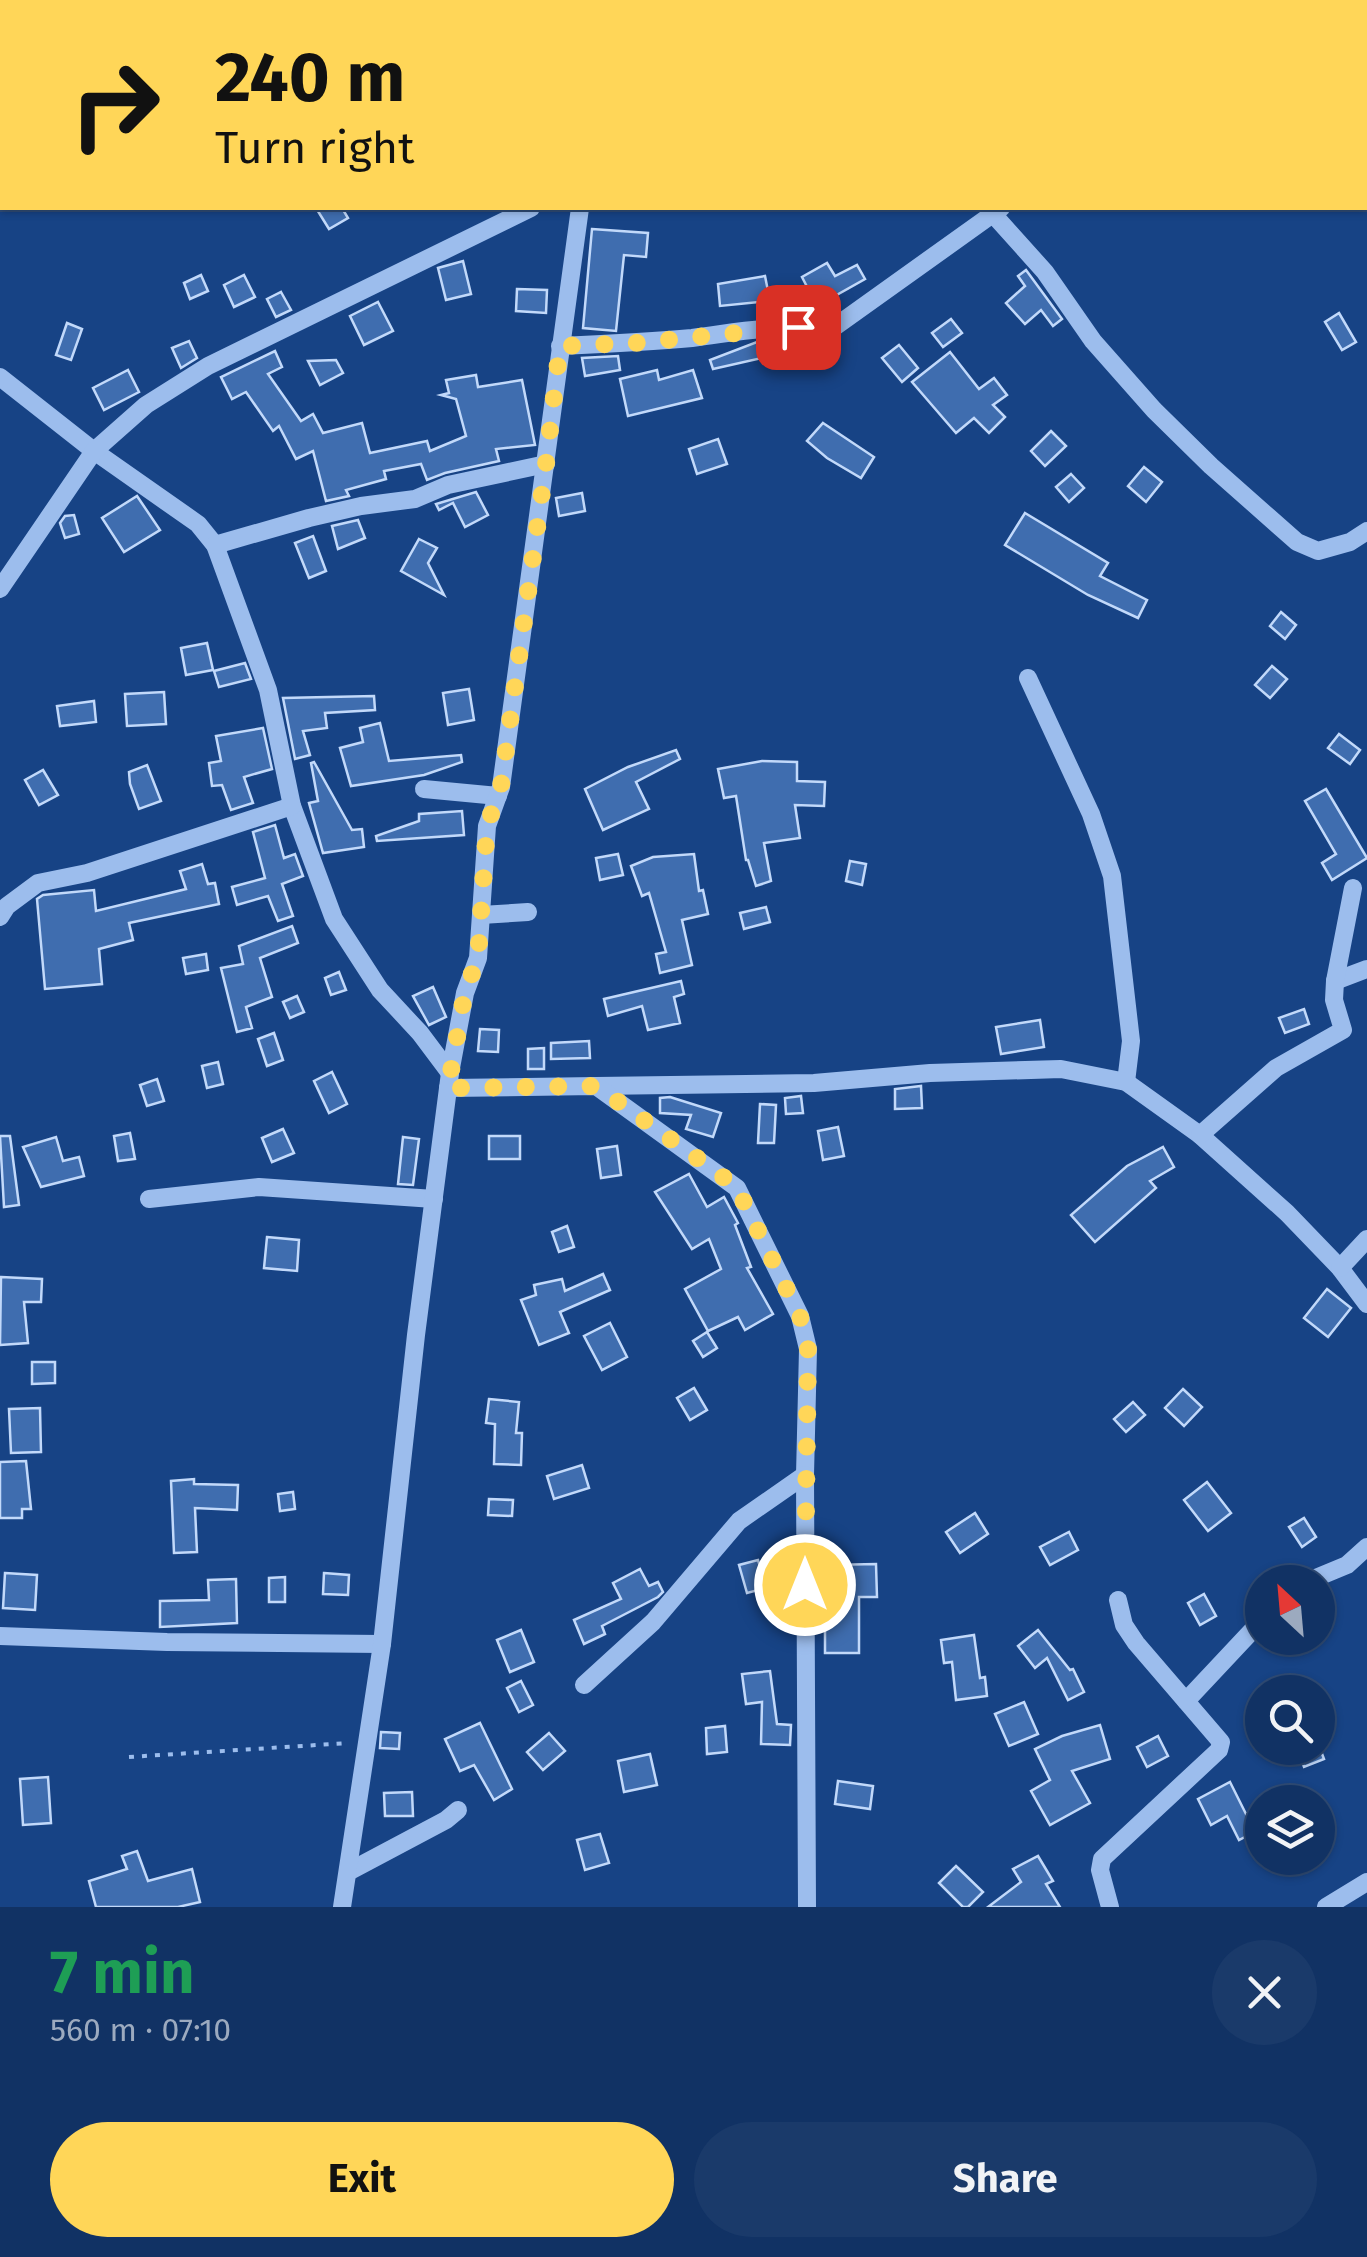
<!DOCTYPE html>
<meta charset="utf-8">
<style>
body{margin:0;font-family:"Fira Sans",sans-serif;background:#1a3a6a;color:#f1f3f6;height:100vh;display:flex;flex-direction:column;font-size:38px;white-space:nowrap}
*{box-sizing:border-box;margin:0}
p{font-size:32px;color:#9caabf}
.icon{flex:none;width:55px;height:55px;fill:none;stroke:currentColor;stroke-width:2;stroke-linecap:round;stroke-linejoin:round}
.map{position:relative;height:1907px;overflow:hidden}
.side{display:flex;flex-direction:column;background:#113264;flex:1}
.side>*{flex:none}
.hud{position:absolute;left:0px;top:0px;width:1368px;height:210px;box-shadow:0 2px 8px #0004,0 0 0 2px #304d78;background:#ffd658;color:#111;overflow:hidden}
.needle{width:65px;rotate:334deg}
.fabs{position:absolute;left:1245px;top:1565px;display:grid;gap:20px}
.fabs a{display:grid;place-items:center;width:90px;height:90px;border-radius:50%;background:#113264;box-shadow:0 2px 8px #0004,0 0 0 2px #304d78;font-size:50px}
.pin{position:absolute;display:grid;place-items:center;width:85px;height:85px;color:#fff;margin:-42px;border-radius:20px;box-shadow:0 5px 15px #0006}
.me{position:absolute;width:110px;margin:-55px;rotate:0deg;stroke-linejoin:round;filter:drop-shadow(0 0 8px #0008)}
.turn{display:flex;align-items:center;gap:35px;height:210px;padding:0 50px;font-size:45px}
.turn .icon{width:130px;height:130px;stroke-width:2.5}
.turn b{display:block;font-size:70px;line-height:85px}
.round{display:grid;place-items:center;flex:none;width:105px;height:105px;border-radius:52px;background:#1a3a6a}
.head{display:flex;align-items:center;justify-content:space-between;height:170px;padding:0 50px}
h1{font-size:60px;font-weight:700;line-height:75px;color:#1e9e55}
.action{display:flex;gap:20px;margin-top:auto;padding:20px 50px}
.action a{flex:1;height:115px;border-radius:60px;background:#ffd658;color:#111;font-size:40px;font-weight:700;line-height:115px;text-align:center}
.action a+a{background:#1a3a6a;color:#f1f3f6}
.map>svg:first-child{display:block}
</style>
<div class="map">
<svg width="1367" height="1907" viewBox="0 0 1367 1907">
<rect width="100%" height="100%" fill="#174385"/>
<g fill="#3f6daf" stroke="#c2d9fa" stroke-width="2.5">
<path d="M316 208H342L348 218 329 229Z"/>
<path d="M592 229 648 233 646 257 624 255 616 331 583 328Z"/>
<path d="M463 261 471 294 446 300 438 268Z"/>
<path d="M827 263 835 276 857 265 865 279 817 306 802 277Z"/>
<path d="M1026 270 1062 319 1053 326 1041 310 1025 324 1006 303 1025 286 1018 276Z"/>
<path d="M201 275 208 291 190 299 184 283Z"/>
<path d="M244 275 255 297 234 307 224 285Z"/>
<path d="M765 276 770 301 720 306 718 284Z"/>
<path d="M517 289 547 290 546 313 516 311Z"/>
<path d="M281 292 291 310 276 317 267 299Z"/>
<path d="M378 302 393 331 364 345 350 316Z"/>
<path d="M1339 313 1356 342 1342 350 1325 322Z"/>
<path d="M951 319 962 333 943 347 932 333Z"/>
<path d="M67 323 82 329 71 360 56 355Z"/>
<path d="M189 341 197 358 181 368 172 348Z"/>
<path d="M757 342H762L766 357 713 369 710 360Z"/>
<path d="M899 345 918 368 902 382 882 358Z"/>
<path d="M275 351 282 367 268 374 301 421 313 414 323 433 362 423 370 453 427 441 430 451 466 436 456 399 441 395 449 393 446 380 476 375 478 387 522 380 535 445 496 449 499 461 445 473 427 480 421 464 384 471 386 479 346 490 349 496 326 501 313 451 296 459 279 426 273 431 246 392 232 399 221 377Z"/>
<path d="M950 352 979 389 994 378 1007 395 993 405 1005 417 989 433 974 418 956 433 912 382Z"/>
<path d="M618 356 620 370 585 376 582 358Z"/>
<path d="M336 360 343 373 320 385 308 361Z"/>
<path d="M128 370 139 392 104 410 93 388Z"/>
<path d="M657 370 659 380 693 370 702 398 628 416 620 379Z"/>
<path d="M823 423 874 457 861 478 827 458 807 441Z"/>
<path d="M1051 431 1066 446 1045 466 1031 451Z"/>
<path d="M718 439 727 464 697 474 689 449Z"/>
<path d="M1144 467 1162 482 1146 502 1128 486Z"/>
<path d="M1071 474 1084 488 1069 502 1056 487Z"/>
<path d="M476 492 488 515 465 527 453 503 439 510 436 504Z"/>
<path d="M582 493 585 511 559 516 556 498Z"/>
<path d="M137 496 160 530 124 552 102 518Z"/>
<path d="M1025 513 1108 563 1100 576 1147 600 1138 618 1088 595 1005 545Z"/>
<path d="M74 515 79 534 65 538 60 523 65 516Z"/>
<path d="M358 520 365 538 338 549 332 526Z"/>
<path d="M313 536 326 571 309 578 295 543Z"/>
<path d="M419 539 437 548 428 563 444 595 401 571Z"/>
<path d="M1281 612 1296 625 1285 639 1270 626Z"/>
<path d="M207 643 213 670 186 675 181 648Z"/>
<path d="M245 663 251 679 219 687 214 671Z"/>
<path d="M1272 666 1287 679 1270 698 1255 685Z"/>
<path d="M469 689 474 720 448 725 443 693Z"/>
<path d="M164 692 166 724 127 726 125 694Z"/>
<path d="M374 696 375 710 325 713 327 728 303 731 310 755 295 759 283 698Z"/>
<path d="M94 701 96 722 60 726 57 706Z"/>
<path d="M380 723 389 761 461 755 462 762 424 775 351 786 340 748 363 742 360 728Z"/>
<path d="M263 728 272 769 244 777 253 803 231 810 222 785 212 786 209 763 221 761 216 736Z"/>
<path d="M1339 734 1360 750 1350 764 1328 748Z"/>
<path d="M676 750 680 759 636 782 649 809 603 830 585 789 628 767Z"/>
<path d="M762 761 797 762V781L825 782 824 806 795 805 800 838 764 843 771 881 756 886 748 860H746L736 796 724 798 718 769Z"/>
<path d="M314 762 352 830 362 829 364 847 323 853 309 803 318 801 311 763Z"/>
<path d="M147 765 161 801 139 809 130 784 129 772Z"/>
<path d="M43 770 58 795 39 805 25 780Z"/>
<path d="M1326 789 1367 858 1332 880 1322 863 1336 854 1305 801Z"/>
<path d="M462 811 464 835 377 841 376 836 419 821V814Z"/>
<path d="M275 825 284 858 295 854 303 876 282 884 293 916 278 921 268 896 237 905 232 887 265 878 253 832Z"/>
<path d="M618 854 623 875 600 880 596 858Z"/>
<path d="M694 854 699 891 703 890 708 914 682 920 692 965 660 973 656 954 666 952 649 893 642 896 631 866 653 857Z"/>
<path d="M850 861 866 864 862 885 846 881Z"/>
<path d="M202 864 208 884 215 883 219 904 129 923 133 940 99 949 102 984 45 989 37 899 43 895 94 890 96 911 186 889 180 871Z"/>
<path d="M766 907 770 922 744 929 740 913Z"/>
<path d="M292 926 298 943 260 958 272 997 246 1007 252 1028 237 1032 221 968 243 964 239 946Z"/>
<path d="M206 954 208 970 186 974 183 958Z"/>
<path d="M339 972 346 990 331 995 325 978Z"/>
<path d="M681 981 684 994 674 997 680 1023 648 1030 642 1006 608 1016 604 999Z"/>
<path d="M433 987 446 1017 429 1025 413 996Z"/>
<path d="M297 996 304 1012 290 1018 283 1002Z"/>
<path d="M1304 1009 1309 1024 1285 1033 1279 1018Z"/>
<path d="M1040 1020 1044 1047 1001 1054 996 1027Z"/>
<path d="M480 1029 499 1030 498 1052 478 1051Z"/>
<path d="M274 1033 283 1060 267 1066 258 1039Z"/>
<path d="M589 1041 590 1058 551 1059V1043Z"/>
<path d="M544 1048V1069H528V1049Z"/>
<path d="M218 1062 223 1084 207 1088 202 1066Z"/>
<path d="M332 1072 347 1104 329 1113 314 1081Z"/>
<path d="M157 1079 164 1101 147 1106 140 1085Z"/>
<path d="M921 1086 922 1108 895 1109V1089Z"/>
<path d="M801 1096 803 1113 786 1114 785 1098Z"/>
<path d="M670 1097 721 1113 713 1137 686 1129 691 1115 660 1113V1098Z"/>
<path d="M760 1104 776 1105 774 1143H758Z"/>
<path d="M838 1127 844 1156 823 1160 818 1131Z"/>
<path d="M283 1129 294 1153 272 1162 262 1138Z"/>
<path d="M130 1133 135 1159 118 1161 114 1136Z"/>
<path d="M0 1136H10L19 1205 4 1207Z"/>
<rect x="489" y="1136" width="31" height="23"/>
<path d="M56 1137 63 1161 79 1157 84 1176 41 1187 23 1147Z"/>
<path d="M403 1137 419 1139 413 1185 398 1184Z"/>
<path d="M617 1146 621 1175 601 1178 597 1149Z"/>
<path d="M1163 1147 1174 1167 1150 1181 1156 1188 1095 1242 1071 1215 1127 1166Z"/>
<path d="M689 1174 707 1207 724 1197 738 1223 735 1225 751 1267 747 1268 773 1314 745 1330 738 1317 708 1331 685 1289 721 1269 709 1239 692 1249 655 1192Z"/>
<path d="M567 1226 574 1247 559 1252 552 1232Z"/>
<path d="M267 1237 299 1240 297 1271 264 1268Z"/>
<path d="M603 1274 610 1290 560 1312 569 1333 539 1345 521 1300 536 1295 534 1285 562 1279 565 1291Z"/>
<path d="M1 1277 42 1279 41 1302H24L28 1343 0 1345Z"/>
<path d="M1327 1289 1351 1308 1328 1337 1304 1318Z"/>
<path d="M610 1323 627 1357 602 1370 584 1336Z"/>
<path d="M707 1332 717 1348 703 1357 693 1341Z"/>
<path d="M32 1362H55V1383L32 1384Z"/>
<path d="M694 1388 707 1410 690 1420 677 1398Z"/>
<path d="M1183 1389 1202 1407 1184 1426 1165 1408Z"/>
<path d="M489 1399 519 1402 516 1433H522L521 1465 494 1464 495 1424 486 1423Z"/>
<path d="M1133 1402 1145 1415 1126 1432 1114 1419Z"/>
<path d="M40 1408 41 1452 11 1453 9 1409Z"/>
<path d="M26 1461 31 1509H22V1518H0V1462Z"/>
<path d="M582 1465 589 1488 554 1499 547 1476Z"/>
<path d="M194 1479V1484L238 1485 237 1510 195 1508 197 1552 174 1553 171 1481Z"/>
<path d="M1207 1482 1231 1513 1208 1531 1184 1500Z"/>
<path d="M293 1492 295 1509 280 1511 278 1494Z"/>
<path d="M489 1499 513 1500 512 1516 488 1515Z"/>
<path d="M975 1513 988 1534 960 1553 946 1532Z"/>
<path d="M1304 1518 1316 1537 1302 1547 1289 1527Z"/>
<path d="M1069 1532 1078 1550 1050 1565 1040 1547Z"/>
<path d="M758 1560 766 1588 747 1593 739 1565Z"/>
<path d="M876 1564 877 1597H859V1653H825V1620H831L830 1565Z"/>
<path d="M640 1569 649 1586 658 1582 663 1592 658 1597 602 1626 605 1634 584 1644 574 1620 621 1599 613 1583Z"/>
<path d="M5 1573 37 1575 35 1610 3 1608Z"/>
<path d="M324 1573 349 1575 348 1595 323 1594Z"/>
<path d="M285 1577V1602H269V1578Z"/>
<path d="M236 1579 237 1623 160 1627V1601L209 1600 208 1580Z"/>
<path d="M1204 1594 1216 1616 1200 1625 1188 1603Z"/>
<path d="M521 1630 534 1662 510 1672 497 1640Z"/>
<path d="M1038 1630 1070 1670 1073 1669 1084 1692 1068 1700 1047 1658 1035 1668 1018 1646Z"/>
<path d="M974 1635 980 1678 985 1677 987 1696 956 1700 952 1662 944 1663 941 1640Z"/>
<path d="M770 1671 777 1724 791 1725 790 1745 761 1744 762 1702 746 1704 742 1674Z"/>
<path d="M521 1681 533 1705 519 1712 507 1688Z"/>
<path d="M1024 1702 1038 1734 1009 1746 995 1714Z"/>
<path d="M480 1723 512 1789 494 1800 474 1765 460 1771 445 1739Z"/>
<path d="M1100 1725 1110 1759 1072 1771 1090 1803 1050 1825 1031 1791 1050 1780 1035 1749 1062 1736Z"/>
<path d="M725 1726 727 1752 707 1754 706 1728Z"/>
<path d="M381 1732 400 1733 399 1749 380 1748Z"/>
<path d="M549 1733 565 1751 543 1770 527 1752Z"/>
<path d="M1158 1736 1168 1756 1147 1767 1137 1747Z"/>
<path d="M1318 1743 1324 1759 1304 1767 1298 1752 1318 1748Z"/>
<path d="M650 1754 657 1785 624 1792 618 1761Z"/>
<path d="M48 1777 51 1823 23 1825 20 1779Z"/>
<path d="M838 1781 873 1786 870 1809 835 1804Z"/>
<path d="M1230 1782 1246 1814 1262 1804V1828L1239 1840 1227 1816 1211 1825 1198 1799Z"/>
<path d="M412 1792 413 1816H385L384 1793Z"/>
<path d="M600 1834 609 1863 585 1870 577 1840Z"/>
<path d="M137 1851 148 1881 192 1869 200 1902 178 1907H96L89 1881 127 1869 122 1856Z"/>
<path d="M1038 1856 1053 1881 1046 1884 1060 1907H988L1021 1882 1013 1869Z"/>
<path d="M956 1866 983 1892 968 1907H963L939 1883Z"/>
</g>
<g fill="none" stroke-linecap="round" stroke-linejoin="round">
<path stroke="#9cbded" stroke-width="4" stroke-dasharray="5 8" stroke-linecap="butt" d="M129 1757 348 1743"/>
<g stroke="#9cbded" stroke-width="18">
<path d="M601 2 602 0"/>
<path d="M1272 2 1275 0"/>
<path d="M993 214 1045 272 1093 341 1154 410 1211 466 1297 542 1318 551 1350 542 1367 531"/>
<path d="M560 346C604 344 648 342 692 338 736 333 778 321 822 336L1001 208"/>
<path d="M0 377 94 451 198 524 215 545 268 690 292 806 334 919 380 990 420 1033 450 1073"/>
<path d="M215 545 309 518 361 506 415 499 448 485 546 464"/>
<path d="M0 589 94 451 146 405 208 366 531 208"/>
<path d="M1028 678 1091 814 1112 876 1131 1041 1126 1082"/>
<path d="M424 789 498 796"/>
<path d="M481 915 528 912"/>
<path d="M0 917 7 906 38 883 87 873 292 806"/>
<path d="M1335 981 1367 969"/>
<path d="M596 1086 814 1083 930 1073 1061 1069 1126 1082 1200 1135 1287 1213 1340 1268 1367 1304"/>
<path d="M448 1088 596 1086 737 1188 800 1316 808 1349 805 1475 807 1907"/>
<path d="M1200 1135 1276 1068 1343 1030 1334 1000 1335 981 1353 888"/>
<path d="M149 1199 259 1187 434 1199"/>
<path d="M1340 1268 1367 1239"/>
<path d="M1306 1582 1347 1565 1367 1547"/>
<path d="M0 1636 167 1642 382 1644"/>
<path d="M584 1685 653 1622 739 1521 805 1475"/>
<path d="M1186 1701 1262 1620"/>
<path d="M348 1872 446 1820 458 1810"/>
<path d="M342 1907 382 1644 416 1335 450 1073 465 993 478 958 487 826 501 787 580 208"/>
<path d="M1110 1907 1100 1870 1102 1859 1219 1750 1221 1742 1136 1643 1124 1625 1118 1600"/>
<path d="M1326 1907 1367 1882"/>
</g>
</g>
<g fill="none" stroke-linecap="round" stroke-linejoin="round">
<path stroke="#ffd658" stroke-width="18" stroke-dasharray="0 32.4" d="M798 327 635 343 560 346 546 464 501 786 487 826 478 958 465 992 448 1088 596 1086 718 1173 737 1188 800 1316 808 1349 805 1585"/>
</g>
</svg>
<div class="fabs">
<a><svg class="needle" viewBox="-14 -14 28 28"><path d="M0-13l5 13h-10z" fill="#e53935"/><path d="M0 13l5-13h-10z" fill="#9caabf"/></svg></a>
<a><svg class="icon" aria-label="search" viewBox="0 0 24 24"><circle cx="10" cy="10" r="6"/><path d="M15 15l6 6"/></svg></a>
<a><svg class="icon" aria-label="layers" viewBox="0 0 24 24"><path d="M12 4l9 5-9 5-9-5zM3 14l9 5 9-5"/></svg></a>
</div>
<div class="pin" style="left:798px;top:327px;background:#d93025"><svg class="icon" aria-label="arrive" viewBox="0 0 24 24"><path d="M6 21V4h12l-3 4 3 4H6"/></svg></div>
<svg class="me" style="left:805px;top:1585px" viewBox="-20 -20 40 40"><circle r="17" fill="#ffd658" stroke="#fff" stroke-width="3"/><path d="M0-11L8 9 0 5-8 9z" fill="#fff"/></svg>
<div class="hud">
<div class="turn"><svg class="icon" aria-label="right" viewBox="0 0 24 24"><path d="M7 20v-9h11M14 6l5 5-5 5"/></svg><div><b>240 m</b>Turn right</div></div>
</div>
</div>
<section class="side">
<div class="head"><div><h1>7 min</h1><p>560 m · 07:10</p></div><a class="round"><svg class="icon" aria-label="close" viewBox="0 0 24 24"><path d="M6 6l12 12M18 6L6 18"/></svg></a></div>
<div class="action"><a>Exit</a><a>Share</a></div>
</section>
